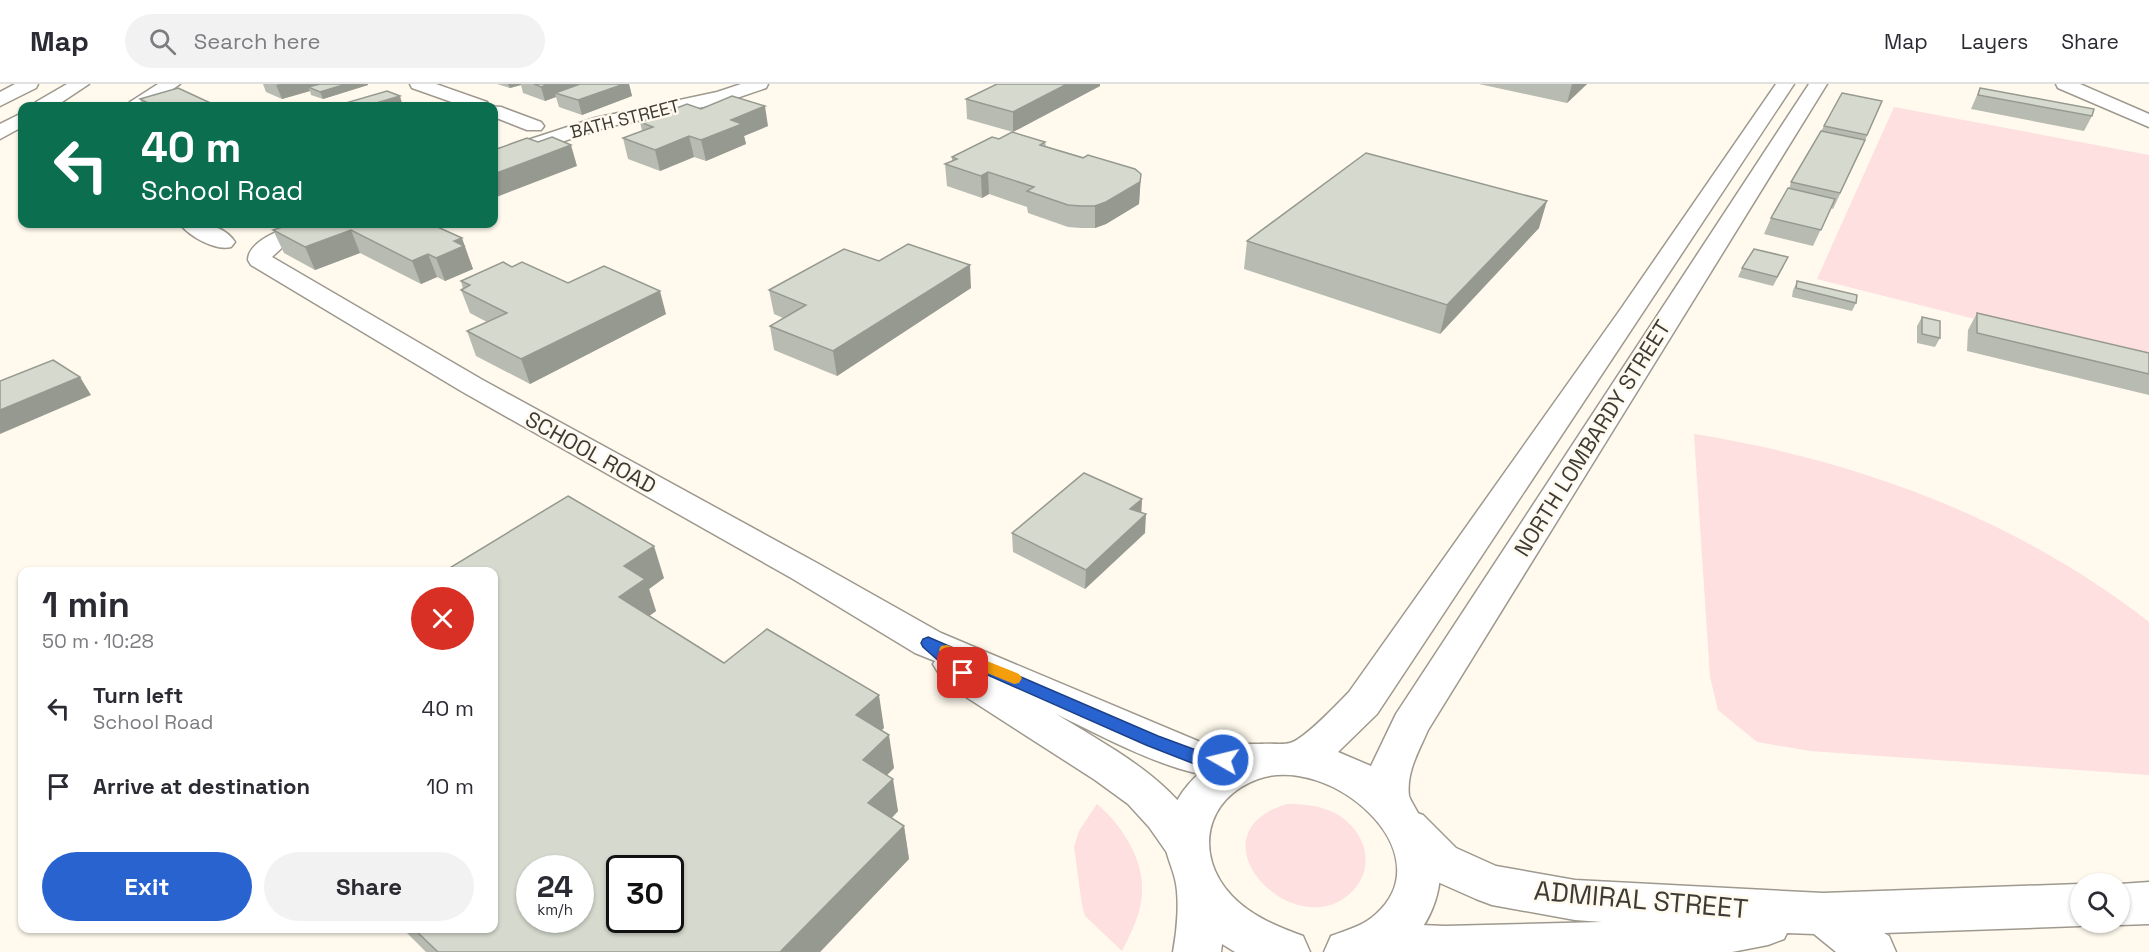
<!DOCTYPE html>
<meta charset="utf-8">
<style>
body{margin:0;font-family:"Space Grotesk",sans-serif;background:#f2f2f3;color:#2b2b33;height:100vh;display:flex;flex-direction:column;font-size:22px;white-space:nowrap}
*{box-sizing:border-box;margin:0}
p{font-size:20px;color:#7c7c81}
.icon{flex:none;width:33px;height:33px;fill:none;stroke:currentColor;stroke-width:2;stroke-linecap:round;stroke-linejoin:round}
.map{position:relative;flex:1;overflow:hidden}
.panel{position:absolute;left:18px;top:483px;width:480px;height:366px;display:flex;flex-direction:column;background:#fff;border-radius:12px;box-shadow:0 2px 4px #0004}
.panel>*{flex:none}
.guide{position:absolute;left:18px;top:18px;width:480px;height:126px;border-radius:12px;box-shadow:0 2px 4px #0004;background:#0b6e4f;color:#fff;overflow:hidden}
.controls{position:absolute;left:2070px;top:789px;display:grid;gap:12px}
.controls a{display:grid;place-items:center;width:60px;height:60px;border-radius:50%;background:#fff;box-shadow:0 2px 4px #0004;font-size:30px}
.speed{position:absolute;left:516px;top:771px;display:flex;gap:12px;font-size:30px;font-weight:700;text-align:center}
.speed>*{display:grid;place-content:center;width:78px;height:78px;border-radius:50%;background:#fff;box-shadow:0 2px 4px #0004;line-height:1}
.speed small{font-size:15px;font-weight:400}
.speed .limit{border:3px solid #111;border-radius:9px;background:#fff;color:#111}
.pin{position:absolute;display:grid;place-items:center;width:51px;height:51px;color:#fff;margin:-26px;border-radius:12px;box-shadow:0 3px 9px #0006}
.me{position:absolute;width:66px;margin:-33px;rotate:278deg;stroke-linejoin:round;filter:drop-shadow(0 0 4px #0008)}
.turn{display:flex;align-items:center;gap:21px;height:126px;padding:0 24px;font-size:27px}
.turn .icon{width:78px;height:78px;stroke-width:2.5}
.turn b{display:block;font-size:42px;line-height:51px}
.round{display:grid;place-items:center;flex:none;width:63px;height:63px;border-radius:32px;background:#f2f2f3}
.summary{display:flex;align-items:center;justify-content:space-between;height:102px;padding:0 24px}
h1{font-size:36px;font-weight:800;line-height:45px}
.primary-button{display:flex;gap:12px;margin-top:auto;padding:12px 24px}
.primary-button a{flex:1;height:69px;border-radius:36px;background:#2963d0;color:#fff;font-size:24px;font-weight:800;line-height:69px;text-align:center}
.primary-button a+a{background:#f2f2f3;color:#2b2b33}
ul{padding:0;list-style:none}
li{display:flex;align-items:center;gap:18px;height:78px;padding:0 24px}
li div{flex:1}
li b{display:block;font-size:22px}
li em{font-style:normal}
header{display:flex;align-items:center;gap:36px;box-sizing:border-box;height:84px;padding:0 30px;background:#fff;border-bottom:2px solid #e1e1e2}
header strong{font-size:28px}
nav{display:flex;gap:33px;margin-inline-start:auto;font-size:21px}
.search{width:420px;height:54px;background:#f2f2f3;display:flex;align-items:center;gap:15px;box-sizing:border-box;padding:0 21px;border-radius:33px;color:#7c7c81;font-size:22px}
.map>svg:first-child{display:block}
</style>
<header>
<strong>Map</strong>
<div class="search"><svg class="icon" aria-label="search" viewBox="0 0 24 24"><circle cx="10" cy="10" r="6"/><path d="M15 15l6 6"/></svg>Search here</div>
<nav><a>Map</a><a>Layers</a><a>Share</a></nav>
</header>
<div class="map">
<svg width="2149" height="868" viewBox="0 0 2149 868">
<rect width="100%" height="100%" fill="#fffaed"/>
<g fill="#fde0df">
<path d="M1894 23 2149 71V279L1817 195Z"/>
<path d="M1694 350C1858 376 2017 435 2149 538V691L1810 667 1757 658 1718 626 1710 593Z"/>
<path d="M1097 720C1121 740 1145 776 1142 810 1141 830 1131 849 1122 867L1085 832 1082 821 1074 763 1079 747Z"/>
<path d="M1287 720C1306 720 1324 722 1340 732 1371 753 1376 793 1343 815 1284 853 1191 749 1287 720Z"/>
</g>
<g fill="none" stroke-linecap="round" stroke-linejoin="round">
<defs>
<g id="minor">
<path d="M158 0H180L149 22H128L130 18Z"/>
<path d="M410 0H436L487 18 489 22 501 23 541 38 544 42 541 46H527L494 33V22H463L412 4Z"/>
<path d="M741 0H768L766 4 722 19 607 43 494 80V67L595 34 717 8Z"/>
<path d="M180 140C199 138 223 140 235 158L231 163C216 167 190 153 180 140Z"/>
<path d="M297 140H328L324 145 286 160 272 173 481 295 817 479 941 549 1205 660H1262L1277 665 1283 677 1277 689C1206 712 1119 660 1056 630 1113 665 1177 697 1208 760L1202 773 1186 779 1170 773 1149 743 1128 720 1095 696 963 611 939 590 933 580 935 577 915 569 793 495 461 307 251 181 248 176C248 157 282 145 297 140Z"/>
<path d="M1408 726 1423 731 1456 764 1496 782 1575 796 1823 809 2080 800V838H2088L2080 842 1884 849 1889 852 1896 868H1836L1814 850 1787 849 1784 855 1768 861 1732 868H1351L1348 861 1355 846 1372 839 1445 842 1602 838 1575 836 1492 821 1476 815 1424 792 1393 757 1386 744 1393 731Z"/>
<path d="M2149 798V840L2120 841 2114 838H2120V800Z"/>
</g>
<g id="major">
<path d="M1776 0H1794L1377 630 1338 668 1371 682 1396 630 1809 0H1827L1428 646C1419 667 1406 688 1409 712 1410 716 1430 749 1433 756 1451 794 1432 844 1399 868H1324L1331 852C1347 846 1363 842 1376 830 1445 768 1330 669 1258 695 1205 714 1193 771 1232 812 1251 832 1278 843 1303 852L1310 868H1235L1222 860 1221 868H1173C1177 847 1180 815 1175 795 1171 778 1162 765 1166 746 1176 699 1216 668 1262 660 1271 659 1282 661 1290 659 1305 655 1337 620 1349 608L1620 226Z"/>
<path d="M2056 0H2080L2149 30V43L2058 4Z"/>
</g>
<g id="highway">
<path d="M15 0H38L36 4 0 22V8Z"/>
<path d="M67 0H89L56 22H33L36 18Z"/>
<path d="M22 29V43L0 55V40Z"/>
</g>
</defs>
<use href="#minor" stroke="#9e998e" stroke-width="3"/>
<use href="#major" stroke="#9e998e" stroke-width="3"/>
<use href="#highway" stroke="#9e998e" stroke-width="3"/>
<use href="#minor" fill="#fff" fill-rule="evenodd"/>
<use href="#major" fill="#fff" fill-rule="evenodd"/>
<use href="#highway" fill="#fff" fill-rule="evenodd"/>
</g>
<g fill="#b8bbb1">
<path d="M263 0H368V1L323 15 311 11 310 7 282 15 266 8Z"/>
<path d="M497 0H629L632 12 582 31 559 23 556 13 545 17 523 9 521 1 510 4Z"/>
<path d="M1479 0H1587L1567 19Z"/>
<path d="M1100 2 1013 48 967 35 966 15Z"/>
<path d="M1980 4 2092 32 2084 47 1971 25Z"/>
<path d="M140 15 217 22H143Z"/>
<path d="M1882 17 1861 66 1833 125 1831 124 1813 162 1764 150 1771 134 1789 105 1791 98 1824 42Z"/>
<path d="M701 25 768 42 744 52 746 60 706 77 694 73 660 87 628 75 623 54 642 47 640 38Z"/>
<path d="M999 55 1045 58 1046 62 1141 90 1139 120 1106 140 1095 144H1081L1068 143 1028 129 1027 123 989 110 982 114 947 102 945 80 952 77V73Z"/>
<path d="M431 140 470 177 473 185 445 197 437 193 421 200 360 169 315 186 284 169 273 146Z"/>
<path d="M1539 144 1440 250 1244 185 1247 157Z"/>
<path d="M1784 182 1773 202 1738 193 1742 184Z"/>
<path d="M512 183 568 199 666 230 530 300 476 272 467 247 487 238 470 229 461 206 463 205 461 197Z"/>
<path d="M1797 198 1856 219 1852 227 1792 213 1793 206Z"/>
<path d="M971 204 837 292 774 266 770 242 783 234 774 230 769 206Z"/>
<path d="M1977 229 2149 269V311L1967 267 1968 246Z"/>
<path d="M1922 233 1940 254 1935 263 1917 259V242Z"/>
<path d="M1142 415 1141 429 1145 449 1085 505 1013 468 1012 449Z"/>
<path d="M494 488 664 494 649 505 656 527 649 532 724 579 884 644 881 646 894 684 887 691 898 727 892 734 904 742 909 775 820 868H426L402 844H494Z"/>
</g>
<g fill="#969990">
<path d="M280 0H334L308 3 310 7 282 15 276 1Z"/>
<path d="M346 0H368V1L323 15 320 8Z"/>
<path d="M508 0H521V1L510 4Z"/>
<path d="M549 0H593L555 9 556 13 545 17 541 3Z"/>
<path d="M624 0H629L632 12 582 31 578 16Z"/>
<path d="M1067 0H1100V2L1013 48V28Z"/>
<path d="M1572 0H1587L1567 19Z"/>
<path d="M400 12 402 19 392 22H366Z"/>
<path d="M765 22 768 42 744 52 746 60 706 77 701 56 731 36Z"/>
<path d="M689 52 694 73 660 87 655 66Z"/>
<path d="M571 61 577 82 494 114V90Z"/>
<path d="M988 88 989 110 982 114 981 92Z"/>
<path d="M1141 90 1139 120 1106 140 1095 144V122Z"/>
<path d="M1547 117 1539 144 1440 250 1447 221Z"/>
<path d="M351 146 360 169 315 186 305 163Z"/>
<path d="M462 154 473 185 445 197 436 174 454 157Z"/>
<path d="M428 170 437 193 421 200 412 177Z"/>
<path d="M970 181 971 204 837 292 833 267Z"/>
<path d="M660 207 666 230 530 300 521 275Z"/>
<path d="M80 293 91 311 0 350V326Z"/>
<path d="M1142 415 1141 434 1130 425Z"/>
<path d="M1146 430 1145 449 1085 505 1086 486Z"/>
<path d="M654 462 664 494 649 505 656 527 630 546 619 513 624 482Z"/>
<path d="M879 611 884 644 862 664 856 631Z"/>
<path d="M889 651 894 684 869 709 863 676Z"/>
<path d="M893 695 898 727 874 752 868 719Z"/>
<path d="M904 742 909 775 820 868H780Z"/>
</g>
<g fill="#d6dace" stroke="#969990" stroke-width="1.5" fill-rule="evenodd">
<path d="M320 0H346L320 8 308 3Z"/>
<path d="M534 0H549L541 3Z"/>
<path d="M580 0H624L578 16 555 9Z"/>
<path d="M997 0H1067L1013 28 966 15Z"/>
<path d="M178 4 217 22H154L140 15Z"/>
<path d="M1980 4 2094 25 2092 32 1978 11Z"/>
<path d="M387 7 400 12 366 22H347L342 20Z"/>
<path d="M1842 9 1882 17 1867 51 1824 42Z"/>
<path d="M732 12 765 22 731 36 742 40 701 56 689 52 655 66 623 54 653 43 640 38 687 20 701 25Z"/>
<path d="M1821 47 1865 56 1840 109 1791 98Z"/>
<path d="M1012 48 1045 58 1040 61 1083 74 1088 71 1135 85 1141 90 1140 98 1106 118 1095 122H1081L1068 121 1027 107 1034 103 988 88 981 92 945 80 957 75 952 73 992 53 999 55Z"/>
<path d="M552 53 571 61 494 90V66L527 54 538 58Z"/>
<path d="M1366 69 1547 117 1447 221 1247 157Z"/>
<path d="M1788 104 1835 115 1821 146 1771 134Z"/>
<path d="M292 140H431L462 154 454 157 464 162 436 174 428 170 412 177 351 146 305 163 273 146Z"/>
<path d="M908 160 970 181 833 267 770 242 806 221 769 206 844 165 879 177Z"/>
<path d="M1754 165 1788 173 1777 193 1742 184Z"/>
<path d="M503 178 512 183 522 178 568 199 604 182 660 207 521 275 467 247 507 229 461 206 470 201 461 197Z"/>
<path d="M1797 197 1857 211 1856 219 1796 204Z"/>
<path d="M1977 229 2149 269V290L1977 249Z"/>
<path d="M1922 233 1940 237V254L1922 250Z"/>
<path d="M53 276 80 293 0 326V297Z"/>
<path d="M1084 389 1142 415 1130 425 1146 430 1086 486 1012 449Z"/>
<path d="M568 412 654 462 624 482 645 495 619 513 724 579 767 545 879 611 856 631 889 651 863 676 893 695 868 719 904 742 780 868H438L413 844H494V488H443ZM530 784H580V836H530ZM620 784H670V836H620Z"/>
</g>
<path fill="#2963d0" stroke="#1b4087" stroke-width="1.5" d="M928 553 1158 652 1204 669 1229 672 1231 676 1229 681 1223 683 1197 681 1146 661 963 580 971 589 968 593H957L923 563 921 559 923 555Z"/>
<path fill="#f59e0b" d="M947 561 1019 590 1022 594 1019 599 1014 600 941 570 939 566 941 562Z"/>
<g text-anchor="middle" stroke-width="5" stroke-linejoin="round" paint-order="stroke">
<g font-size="18" fill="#3d3b37" stroke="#fffaed">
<text transform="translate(625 35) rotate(-14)" y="6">BATH STREET</text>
</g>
<g font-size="22" fill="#3d3b37" stroke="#fffaed">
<text transform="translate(1592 354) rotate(-58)" y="8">NORTH LOMBARDY STREET</text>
<text transform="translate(591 368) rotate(29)" y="8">SCHOOL ROAD</text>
</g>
<g font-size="27" fill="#3d3b37" stroke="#fffaed">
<text transform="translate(1641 816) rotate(5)" y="9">ADMIRAL STREET</text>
</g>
</g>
</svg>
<div class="controls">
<a><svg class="icon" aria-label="search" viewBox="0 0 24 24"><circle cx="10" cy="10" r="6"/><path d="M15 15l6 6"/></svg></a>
</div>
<div class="speed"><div>24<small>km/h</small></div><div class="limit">30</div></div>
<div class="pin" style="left:963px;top:589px;background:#d93025"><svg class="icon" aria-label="arrive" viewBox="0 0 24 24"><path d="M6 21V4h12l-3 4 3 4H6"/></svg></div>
<svg class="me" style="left:1223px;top:676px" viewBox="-20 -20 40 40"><circle r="17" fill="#2963d0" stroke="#fff" stroke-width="3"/><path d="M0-11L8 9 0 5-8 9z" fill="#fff"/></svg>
<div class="guide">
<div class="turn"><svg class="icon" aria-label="left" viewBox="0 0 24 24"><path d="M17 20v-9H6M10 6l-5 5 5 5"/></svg><div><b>40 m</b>School Road</div></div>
</div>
<section class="panel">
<div class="summary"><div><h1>1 min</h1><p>50 m · 10:28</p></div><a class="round" style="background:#d93025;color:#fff"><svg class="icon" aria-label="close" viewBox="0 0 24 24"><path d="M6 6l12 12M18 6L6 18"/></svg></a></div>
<ul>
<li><svg class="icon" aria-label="left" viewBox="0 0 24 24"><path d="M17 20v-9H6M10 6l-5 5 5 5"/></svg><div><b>Turn left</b><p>School Road</p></div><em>40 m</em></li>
<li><svg class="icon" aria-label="arrive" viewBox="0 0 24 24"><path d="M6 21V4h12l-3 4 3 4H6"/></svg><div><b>Arrive at destination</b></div><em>10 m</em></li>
</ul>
<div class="primary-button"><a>Exit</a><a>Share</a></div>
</section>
</div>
